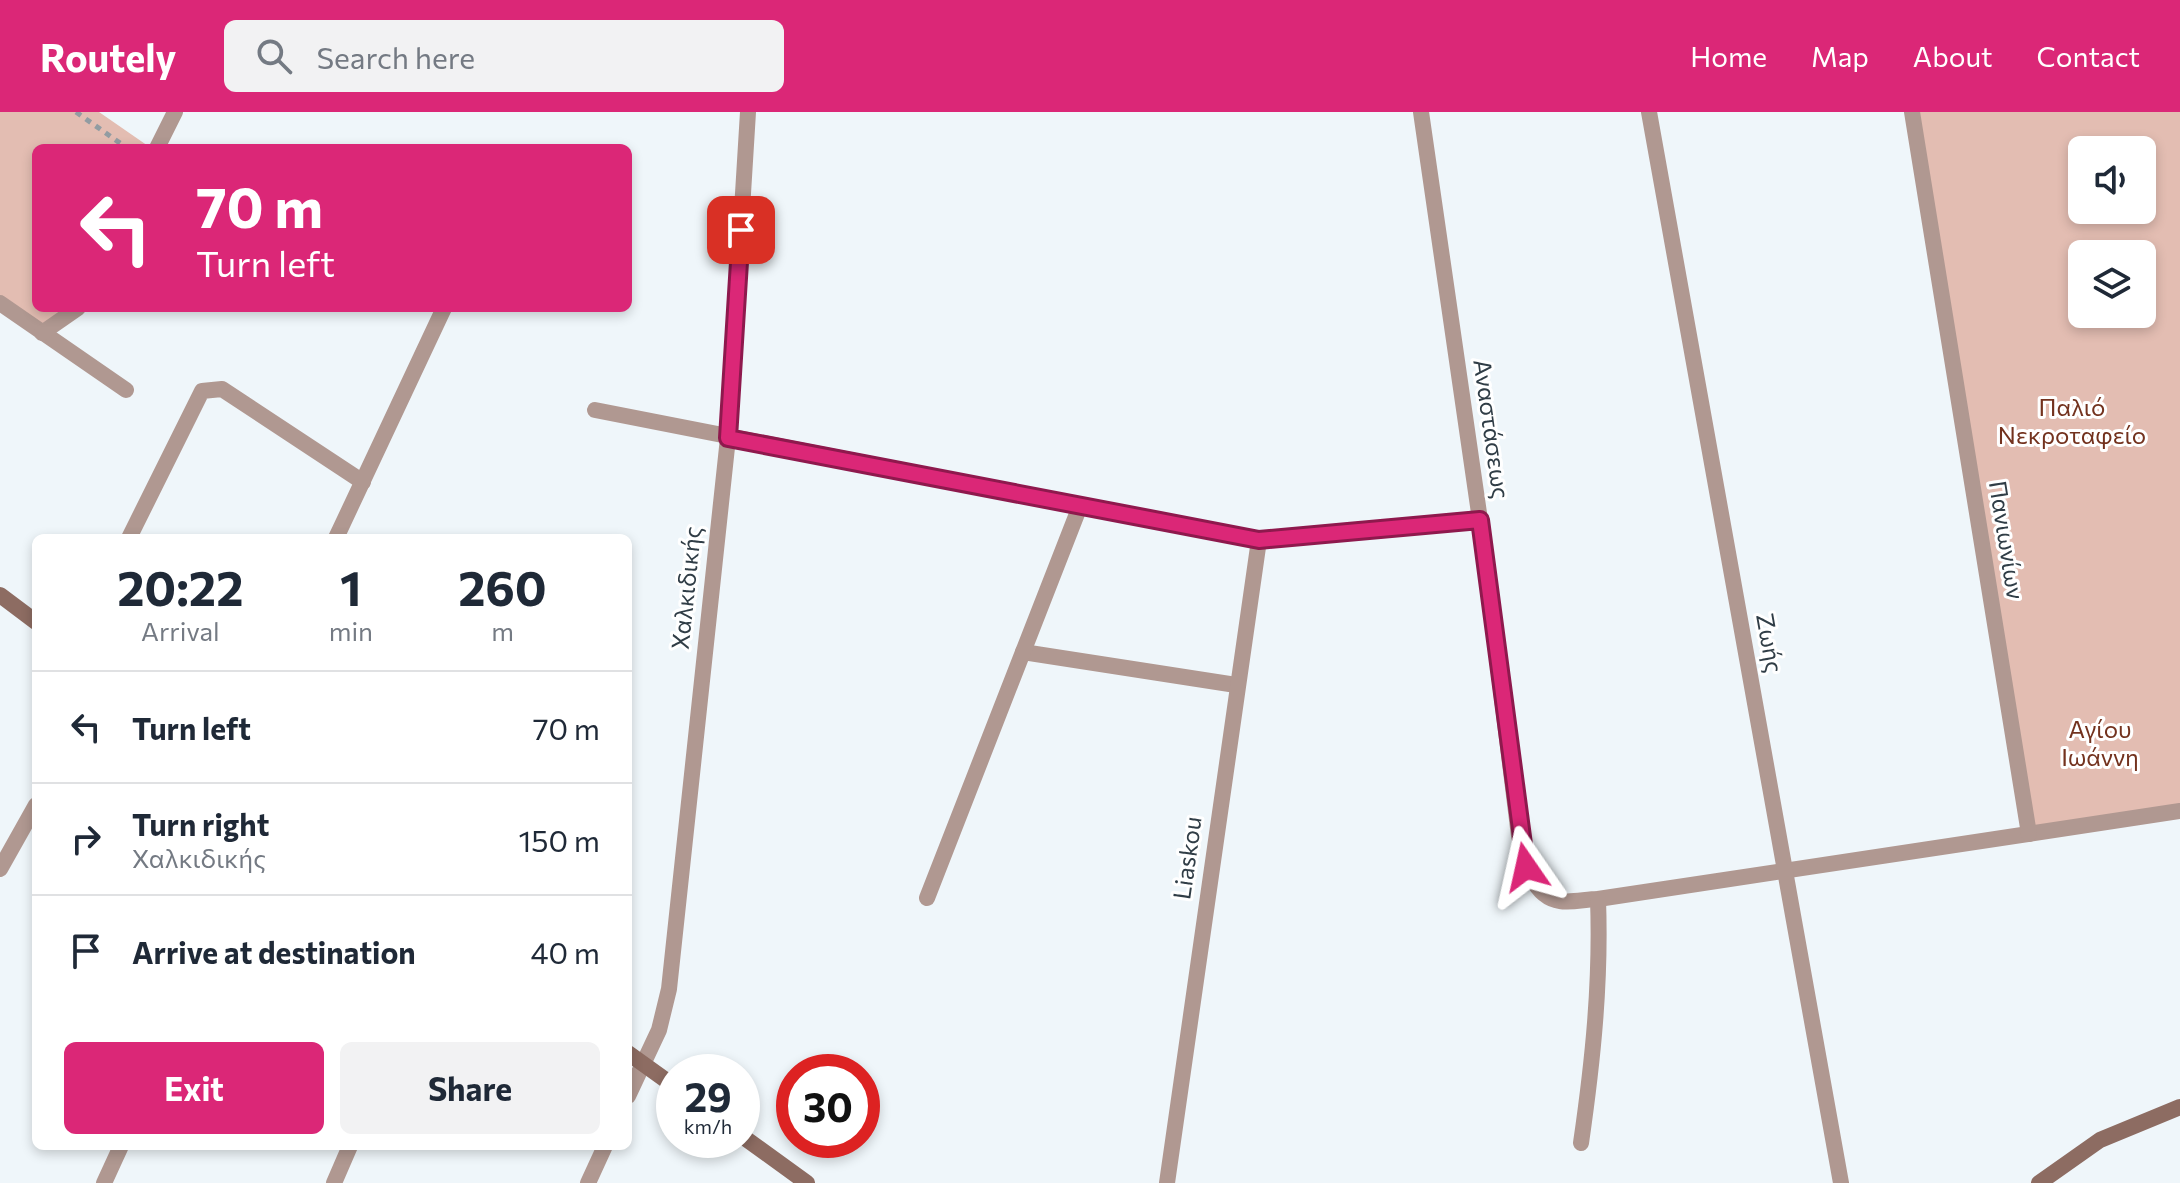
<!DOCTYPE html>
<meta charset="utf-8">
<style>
body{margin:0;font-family:Commissioner,sans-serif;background:#f2f2f3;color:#1f2937;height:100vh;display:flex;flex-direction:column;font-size:30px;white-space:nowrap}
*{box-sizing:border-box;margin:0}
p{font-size:26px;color:#747a83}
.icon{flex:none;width:44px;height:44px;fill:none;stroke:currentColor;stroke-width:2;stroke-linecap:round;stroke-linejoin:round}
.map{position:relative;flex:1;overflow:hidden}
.drawer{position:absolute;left:32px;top:422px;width:600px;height:616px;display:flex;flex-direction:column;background:#fff;border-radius:12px;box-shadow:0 4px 12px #0003}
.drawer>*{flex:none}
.top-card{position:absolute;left:32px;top:32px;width:600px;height:168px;border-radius:12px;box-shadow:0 4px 12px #0003;background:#db2777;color:#fff;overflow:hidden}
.buttons{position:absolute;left:2068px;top:24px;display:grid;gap:16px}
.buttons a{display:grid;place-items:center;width:88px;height:88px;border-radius:12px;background:#fff;box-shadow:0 4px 12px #0003;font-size:40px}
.speed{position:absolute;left:656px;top:942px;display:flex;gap:16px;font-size:40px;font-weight:700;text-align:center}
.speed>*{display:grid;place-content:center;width:104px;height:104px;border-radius:50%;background:#fff;box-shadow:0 4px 12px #0003;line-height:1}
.speed small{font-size:20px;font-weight:400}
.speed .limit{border:12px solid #d22;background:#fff;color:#111}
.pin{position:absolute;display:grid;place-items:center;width:68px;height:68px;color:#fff;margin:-34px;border-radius:16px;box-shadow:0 4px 12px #0006}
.me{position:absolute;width:88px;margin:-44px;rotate:349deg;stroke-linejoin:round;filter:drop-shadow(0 0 6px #0008)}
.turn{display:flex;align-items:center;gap:28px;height:168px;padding:0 32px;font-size:36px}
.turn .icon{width:104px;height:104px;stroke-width:2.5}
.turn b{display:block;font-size:56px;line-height:68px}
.eta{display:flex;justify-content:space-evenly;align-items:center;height:136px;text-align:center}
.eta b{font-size:48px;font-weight:700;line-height:56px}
.primary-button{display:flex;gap:16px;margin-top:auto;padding:16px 32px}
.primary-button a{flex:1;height:92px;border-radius:12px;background:#db2777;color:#fff;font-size:32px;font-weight:700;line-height:92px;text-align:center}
.primary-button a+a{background:#f2f2f3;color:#1f2937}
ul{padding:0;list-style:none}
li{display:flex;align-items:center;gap:24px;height:112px;padding:0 32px;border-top:2px solid #e0e1e3}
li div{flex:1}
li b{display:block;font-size:30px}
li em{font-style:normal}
header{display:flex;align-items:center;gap:48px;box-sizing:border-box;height:112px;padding:0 40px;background:#db2777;color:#fff}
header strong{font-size:38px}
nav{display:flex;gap:44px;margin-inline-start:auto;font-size:28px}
.search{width:560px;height:72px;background:#f2f2f3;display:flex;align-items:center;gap:20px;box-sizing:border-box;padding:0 28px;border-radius:12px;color:#747a83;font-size:30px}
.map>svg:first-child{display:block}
</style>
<header>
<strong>Routely</strong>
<div class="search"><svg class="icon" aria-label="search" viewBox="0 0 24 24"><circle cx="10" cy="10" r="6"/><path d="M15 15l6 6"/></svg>Search here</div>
<nav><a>Home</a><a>Map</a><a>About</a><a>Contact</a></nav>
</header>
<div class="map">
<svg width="2180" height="1071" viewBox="0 0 2180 1071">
<rect width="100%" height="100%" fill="#eff6fa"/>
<g fill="#e3bdb2" fill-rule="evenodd">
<path d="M0 0H99L151 36H36V196H78L42 221 0 191Z"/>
<path d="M1912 0H2180V699L2029 722ZM2082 38H2142V98H2082ZM2082 142H2142V202H2082Z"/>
</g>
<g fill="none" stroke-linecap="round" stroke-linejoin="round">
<path stroke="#929ca2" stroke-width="5" stroke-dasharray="6 6" stroke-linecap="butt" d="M76 0 127 36"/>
<path stroke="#b09891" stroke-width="16" d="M1023 540 1236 573"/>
<g stroke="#b09891" stroke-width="16">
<path d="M1421 0 1480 408 1519 724C1524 746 1531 785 1560 789 1572 791 1586 787 1598 787L2180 699"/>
<path d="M1649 0 1841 1071"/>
<path d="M1912 0 2029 722"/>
<path d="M157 36 175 0"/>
<path d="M0 191 126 278"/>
<path d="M42 221 78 196"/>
<path d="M595 298 1259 428 1480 408"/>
<path d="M129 426 202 279 222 277 363 370"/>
<path d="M336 426 444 196"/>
<path d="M0 757 36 693"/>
<path d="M927 786 1080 394"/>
<path d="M628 984 659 918 669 877 728 326 748 0"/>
<path d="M1581 1031C1593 948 1601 870 1598 787"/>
<path d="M104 1071 121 1034"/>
<path d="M334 1071 350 1034"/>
<path d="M588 1071 605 1034"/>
<path d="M1167 1071 1259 428"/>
</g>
<g stroke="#8d6c62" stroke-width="16">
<path d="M0 483 36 510"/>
<path d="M628 941 674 974"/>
<path d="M742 1024 807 1071"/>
<path d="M2039 1071 2100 1028 2180 995"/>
</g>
</g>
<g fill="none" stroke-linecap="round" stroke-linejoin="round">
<defs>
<path id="route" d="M741 118 728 326 1259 428 1480 408 1526 755"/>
</defs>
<use href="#route" stroke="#8e194d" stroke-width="20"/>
<use href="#route" stroke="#db2777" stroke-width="14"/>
</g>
<g text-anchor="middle" stroke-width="6" stroke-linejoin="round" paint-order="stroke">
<g font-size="24" fill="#73321e" stroke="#fff">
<text x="2072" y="304">Παλιό<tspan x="2072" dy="28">Νεκροταφείο</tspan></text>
<text x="2100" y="626">Αγίου<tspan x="2100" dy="28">Ιωάννη</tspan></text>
</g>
<g font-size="24" fill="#303d46" stroke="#fff">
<text transform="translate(1491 317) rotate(82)" y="8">Αναστάσεως</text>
<text transform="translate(2006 428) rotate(81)" y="8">Πανιωνίων</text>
<text transform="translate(687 476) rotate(-84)" y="8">Χαλκιδικής</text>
<text transform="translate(1769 531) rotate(80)" y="8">Ζωής</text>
<text transform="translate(1188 746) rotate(-82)" y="8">Liaskou</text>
</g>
</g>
</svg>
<div class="buttons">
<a><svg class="icon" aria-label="sound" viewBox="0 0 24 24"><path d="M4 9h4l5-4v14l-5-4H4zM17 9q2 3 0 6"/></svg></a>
<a><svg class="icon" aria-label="layers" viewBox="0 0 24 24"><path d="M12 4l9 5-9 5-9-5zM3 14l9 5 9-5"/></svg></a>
</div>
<div class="speed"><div>29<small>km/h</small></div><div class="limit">30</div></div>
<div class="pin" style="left:741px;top:118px;background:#d93025"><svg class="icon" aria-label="arrive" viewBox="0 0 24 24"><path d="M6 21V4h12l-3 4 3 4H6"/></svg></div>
<svg class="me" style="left:1526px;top:755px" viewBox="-20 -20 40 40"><path d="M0-17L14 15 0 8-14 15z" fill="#db2777" stroke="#fff" stroke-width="4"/></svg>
<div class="top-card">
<div class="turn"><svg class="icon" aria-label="left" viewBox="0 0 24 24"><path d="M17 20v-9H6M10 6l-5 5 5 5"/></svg><div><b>70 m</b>Turn left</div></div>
</div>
<section class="drawer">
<div class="eta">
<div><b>20:22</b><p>Arrival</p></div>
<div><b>1</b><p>min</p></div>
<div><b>260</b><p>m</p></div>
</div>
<ul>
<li><svg class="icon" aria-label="left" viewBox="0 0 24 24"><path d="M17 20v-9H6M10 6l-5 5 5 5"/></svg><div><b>Turn left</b></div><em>70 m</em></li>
<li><svg class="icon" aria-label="right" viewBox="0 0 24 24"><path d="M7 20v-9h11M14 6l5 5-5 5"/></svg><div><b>Turn right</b><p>Χαλκιδικής</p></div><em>150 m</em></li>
<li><svg class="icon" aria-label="arrive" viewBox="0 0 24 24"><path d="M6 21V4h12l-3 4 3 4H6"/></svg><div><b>Arrive at destination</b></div><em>40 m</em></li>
</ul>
<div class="primary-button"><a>Exit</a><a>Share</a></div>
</section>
</div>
